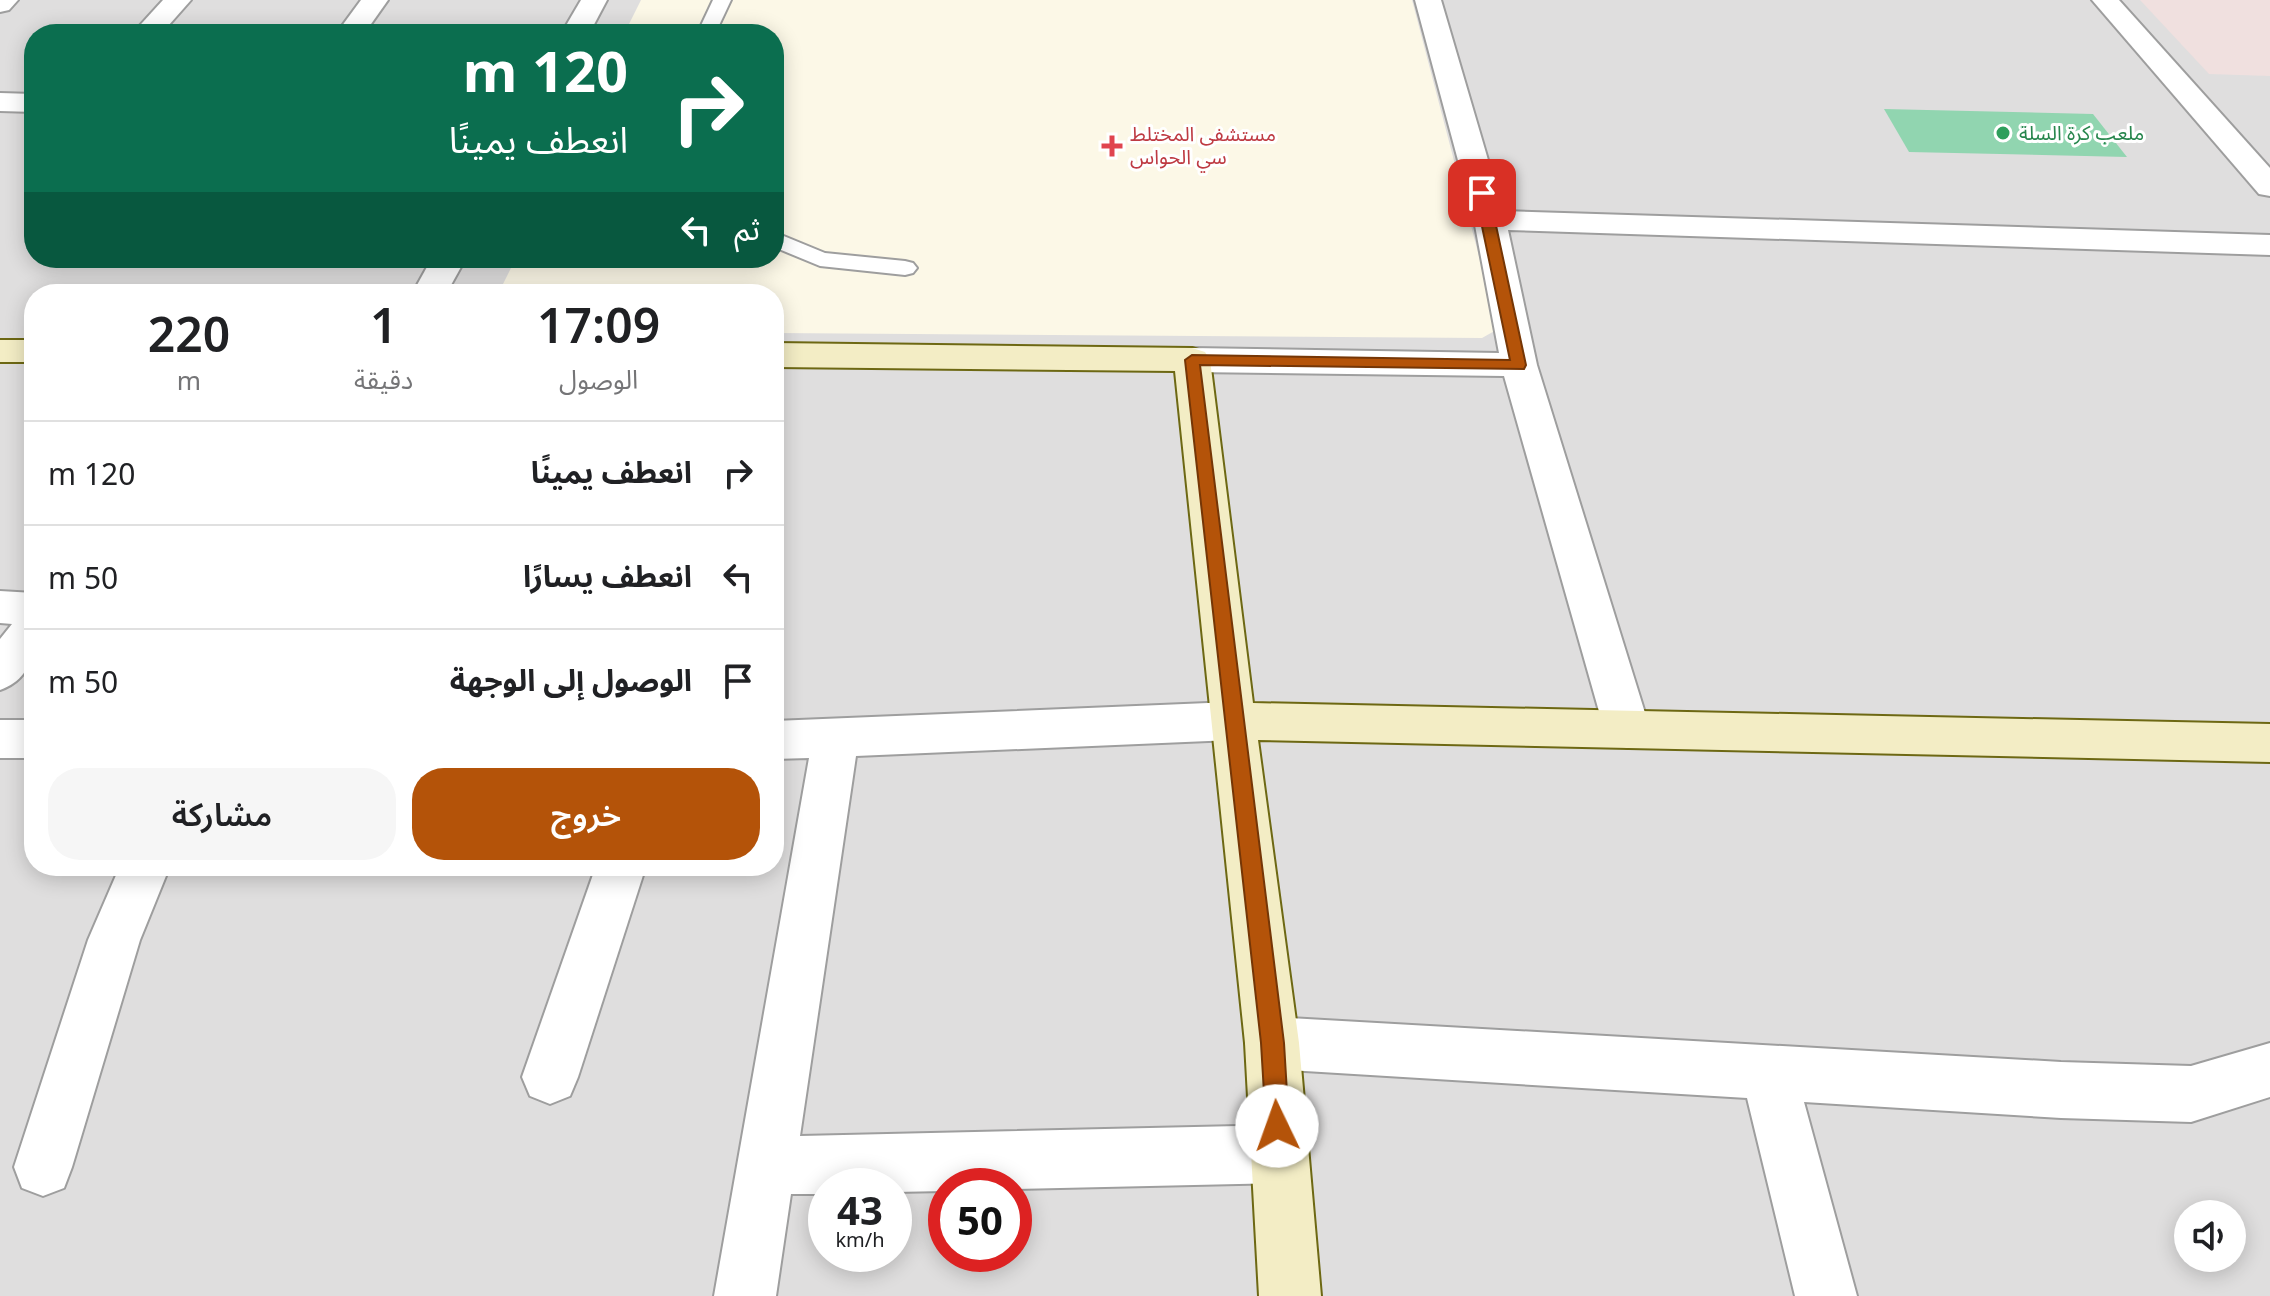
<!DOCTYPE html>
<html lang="ar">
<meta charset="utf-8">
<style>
body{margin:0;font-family:"Noto Sans","Noto Sans Arabic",sans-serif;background:#f6f6f6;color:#202124;direction:rtl;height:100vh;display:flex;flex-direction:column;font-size:30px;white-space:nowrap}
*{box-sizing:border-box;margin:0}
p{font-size:26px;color:#757577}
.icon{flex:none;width:44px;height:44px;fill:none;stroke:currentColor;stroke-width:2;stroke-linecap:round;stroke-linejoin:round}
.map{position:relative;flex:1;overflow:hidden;direction:ltr}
.details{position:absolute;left:24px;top:284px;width:760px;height:592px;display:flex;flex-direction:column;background:#fff;border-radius:32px;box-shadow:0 4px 20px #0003;direction:rtl}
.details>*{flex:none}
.banner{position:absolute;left:24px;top:24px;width:760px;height:244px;border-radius:32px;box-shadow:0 4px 20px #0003;direction:rtl;background:#0b6e4f;color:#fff;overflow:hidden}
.fabs{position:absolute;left:2174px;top:1200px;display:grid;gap:16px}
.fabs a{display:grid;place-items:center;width:72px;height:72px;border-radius:50%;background:#fff;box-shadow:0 4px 20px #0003;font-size:40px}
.speed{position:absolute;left:808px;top:1168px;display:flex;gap:16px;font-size:40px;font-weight:700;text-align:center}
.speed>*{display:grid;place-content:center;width:104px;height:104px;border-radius:50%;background:#fff;box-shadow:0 4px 20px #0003;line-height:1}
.speed small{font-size:20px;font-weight:400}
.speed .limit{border:12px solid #d22;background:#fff;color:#111}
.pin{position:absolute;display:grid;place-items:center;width:68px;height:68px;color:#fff;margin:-34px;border-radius:16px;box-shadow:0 4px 12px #0006}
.me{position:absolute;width:88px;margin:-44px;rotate:357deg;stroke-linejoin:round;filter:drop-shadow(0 0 6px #0008)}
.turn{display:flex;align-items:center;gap:28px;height:168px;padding:0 24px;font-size:36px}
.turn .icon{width:104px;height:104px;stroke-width:2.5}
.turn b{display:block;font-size:56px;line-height:68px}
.then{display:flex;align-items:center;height:76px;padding:0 24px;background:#0003;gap:16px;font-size:30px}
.eta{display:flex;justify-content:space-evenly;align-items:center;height:136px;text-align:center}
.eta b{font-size:48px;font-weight:600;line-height:56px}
.action{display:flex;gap:16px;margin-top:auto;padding:16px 24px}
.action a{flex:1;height:92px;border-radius:32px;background:#b45309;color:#fff;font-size:32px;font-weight:600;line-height:92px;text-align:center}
.action a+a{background:#f6f6f6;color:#202124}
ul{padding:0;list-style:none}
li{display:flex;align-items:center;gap:24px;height:104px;padding:0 24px;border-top:2px solid #e0e0e0}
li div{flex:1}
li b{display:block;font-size:30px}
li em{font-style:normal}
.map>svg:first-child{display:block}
</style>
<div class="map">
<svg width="2270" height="1296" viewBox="0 0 2270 1296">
<rect width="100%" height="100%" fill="#f0ede9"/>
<path fill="#dfdede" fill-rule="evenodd" d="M0 0H2270V1296H0ZM34 34H774V258H34ZM34 294H774V866H34ZM826 1186H894V1254H826ZM946 1186H1014V1254H946ZM2188 1214H2232V1258H2188Z"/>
<path fill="#fcf8e7" d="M641 0H1412L1498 329 1482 338 774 333V294H498L516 258H774V34H624Z"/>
<path fill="#f0e0df" d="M2140 0H2270V76L2209 74Z"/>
<path fill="#91d5b0" d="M1884 109 2093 114 2127 157 1909 152Z"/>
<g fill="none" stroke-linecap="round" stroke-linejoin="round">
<defs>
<g id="lane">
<path d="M713 0H731L715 34H697Z"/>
<path d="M774 232 825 253 905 261 913 263 917 268 913 273 905 275 820 266 774 247Z"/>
</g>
<g id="street">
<path d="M0 0H18L9 10 0 12Z"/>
<path d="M163 0H191L161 34H132Z"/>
<path d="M361 0H388L364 34H336Z"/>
<path d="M581 0H607L589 34H561Z"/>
<path d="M1415 0H1441L1503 211 2270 235V255L1508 230 1537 365 1650 729 1643 742 1627 748 1611 742 1604 729 1504 376 1192 372 1179 368 1174 360 1179 352 1192 348 1499 353 1474 220Z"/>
<path d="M2092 0H2119L2270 168V196L2259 194Z"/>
<path d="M0 93 34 94V112L0 111Z"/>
<path d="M432 258H466L446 294H412Z"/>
<path d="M0 591 34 593C34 630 43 675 0 690V639L12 624 0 623Z"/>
<path d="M1232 702 1248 708 1255 721 1248 734 1232 740 856 756 800 1136 1279 1125 1299 1134 1308 1154 1299 1174 1279 1183 1014 1189V1186H946V1191L894 1192V1186H826V1194H791L776 1296H714L809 758 774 759V721Z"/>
<rect x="0" y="720" width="34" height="38"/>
<path d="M120 866H170L140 940 72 1167 64 1188 43 1196 22 1188 14 1167 88 940Z"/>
<path d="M596 866H646L578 1077 570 1096 550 1104 530 1096 522 1077Z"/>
<path d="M1272 1017 2061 1062 2191 1066 2270 1043V1097L2191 1122 2061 1118 1804 1102 1857 1296H1795L1747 1098 1272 1069 1253 1062 1245 1043 1253 1024Z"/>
</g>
<g id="secondary">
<rect x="0" y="340" width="34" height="22"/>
<path d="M774 343 1192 348 1205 352 1210 360 1253 703 2270 724V762L1258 740 1299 1043 1321 1296H1259L1245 1043 1175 371 774 367Z"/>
</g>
</defs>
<use href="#lane" stroke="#9e9e9e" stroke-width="4"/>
<use href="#street" stroke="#9e9e9e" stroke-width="4"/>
<use href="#secondary" stroke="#6d6813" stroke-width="4"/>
<use href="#lane" fill="#fff" fill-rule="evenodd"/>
<use href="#street" fill="#fff" fill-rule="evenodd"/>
<use href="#secondary" fill="#f3edc5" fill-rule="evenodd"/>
</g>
<path fill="#b45309" stroke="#753606" stroke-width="2" d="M1482 189 1489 193 1526 365 1524 369 1200 365 1284 1043 1289 1126 1286 1135 1277 1138 1269 1135 1266 1126 1261 1043 1185 360 1192 355 1510 360 1475 193Z"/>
<circle fill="#2e9e5b" stroke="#fff" stroke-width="3" cx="2003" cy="133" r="8"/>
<path fill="#e0444e" stroke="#fff" stroke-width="3" d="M1108 134h8v8h8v8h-8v8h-8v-8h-8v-8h8z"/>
<g text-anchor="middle" stroke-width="6" stroke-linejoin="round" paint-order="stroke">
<g font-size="20" fill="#27864d" stroke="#fff" text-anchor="start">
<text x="2019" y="140">ملعب كرة السلة</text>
</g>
<g font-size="20" fill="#be3a42" stroke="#fff" text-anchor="start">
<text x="1130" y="141">مستشفى المختلط<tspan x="1130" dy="23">سي الحواس</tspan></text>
</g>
</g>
</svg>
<div class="fabs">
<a><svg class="icon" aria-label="sound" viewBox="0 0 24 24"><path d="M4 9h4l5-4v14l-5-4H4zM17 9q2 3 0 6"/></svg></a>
</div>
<div class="speed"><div>43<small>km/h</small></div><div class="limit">50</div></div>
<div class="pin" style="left:1482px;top:193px;background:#d93025"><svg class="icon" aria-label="arrive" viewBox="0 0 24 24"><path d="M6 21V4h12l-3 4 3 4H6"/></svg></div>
<svg class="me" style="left:1277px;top:1126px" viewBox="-20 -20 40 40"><circle r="19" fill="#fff"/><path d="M0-13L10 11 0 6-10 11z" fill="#b45309"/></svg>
<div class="banner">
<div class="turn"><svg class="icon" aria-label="right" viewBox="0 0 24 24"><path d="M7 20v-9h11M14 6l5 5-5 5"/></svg><div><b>120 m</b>انعطف يمينًا</div></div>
<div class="then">ثم<svg class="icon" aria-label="left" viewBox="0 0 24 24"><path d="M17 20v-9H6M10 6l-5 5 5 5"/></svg></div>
</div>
<section class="details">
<div class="eta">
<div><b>17:09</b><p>الوصول</p></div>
<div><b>1</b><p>دقيقة</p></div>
<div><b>220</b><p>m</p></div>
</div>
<ul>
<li><svg class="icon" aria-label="right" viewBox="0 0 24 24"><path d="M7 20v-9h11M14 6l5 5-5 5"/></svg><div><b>انعطف يمينًا</b></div><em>120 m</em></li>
<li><svg class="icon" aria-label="left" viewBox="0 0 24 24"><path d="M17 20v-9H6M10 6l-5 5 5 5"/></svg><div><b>انعطف يسارًا</b></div><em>50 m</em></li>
<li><svg class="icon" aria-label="arrive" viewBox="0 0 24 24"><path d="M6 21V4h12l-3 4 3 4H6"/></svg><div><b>الوصول إلى الوجهة</b></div><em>50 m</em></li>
</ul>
<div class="action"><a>خروج</a><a>مشاركة</a></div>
</section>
</div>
